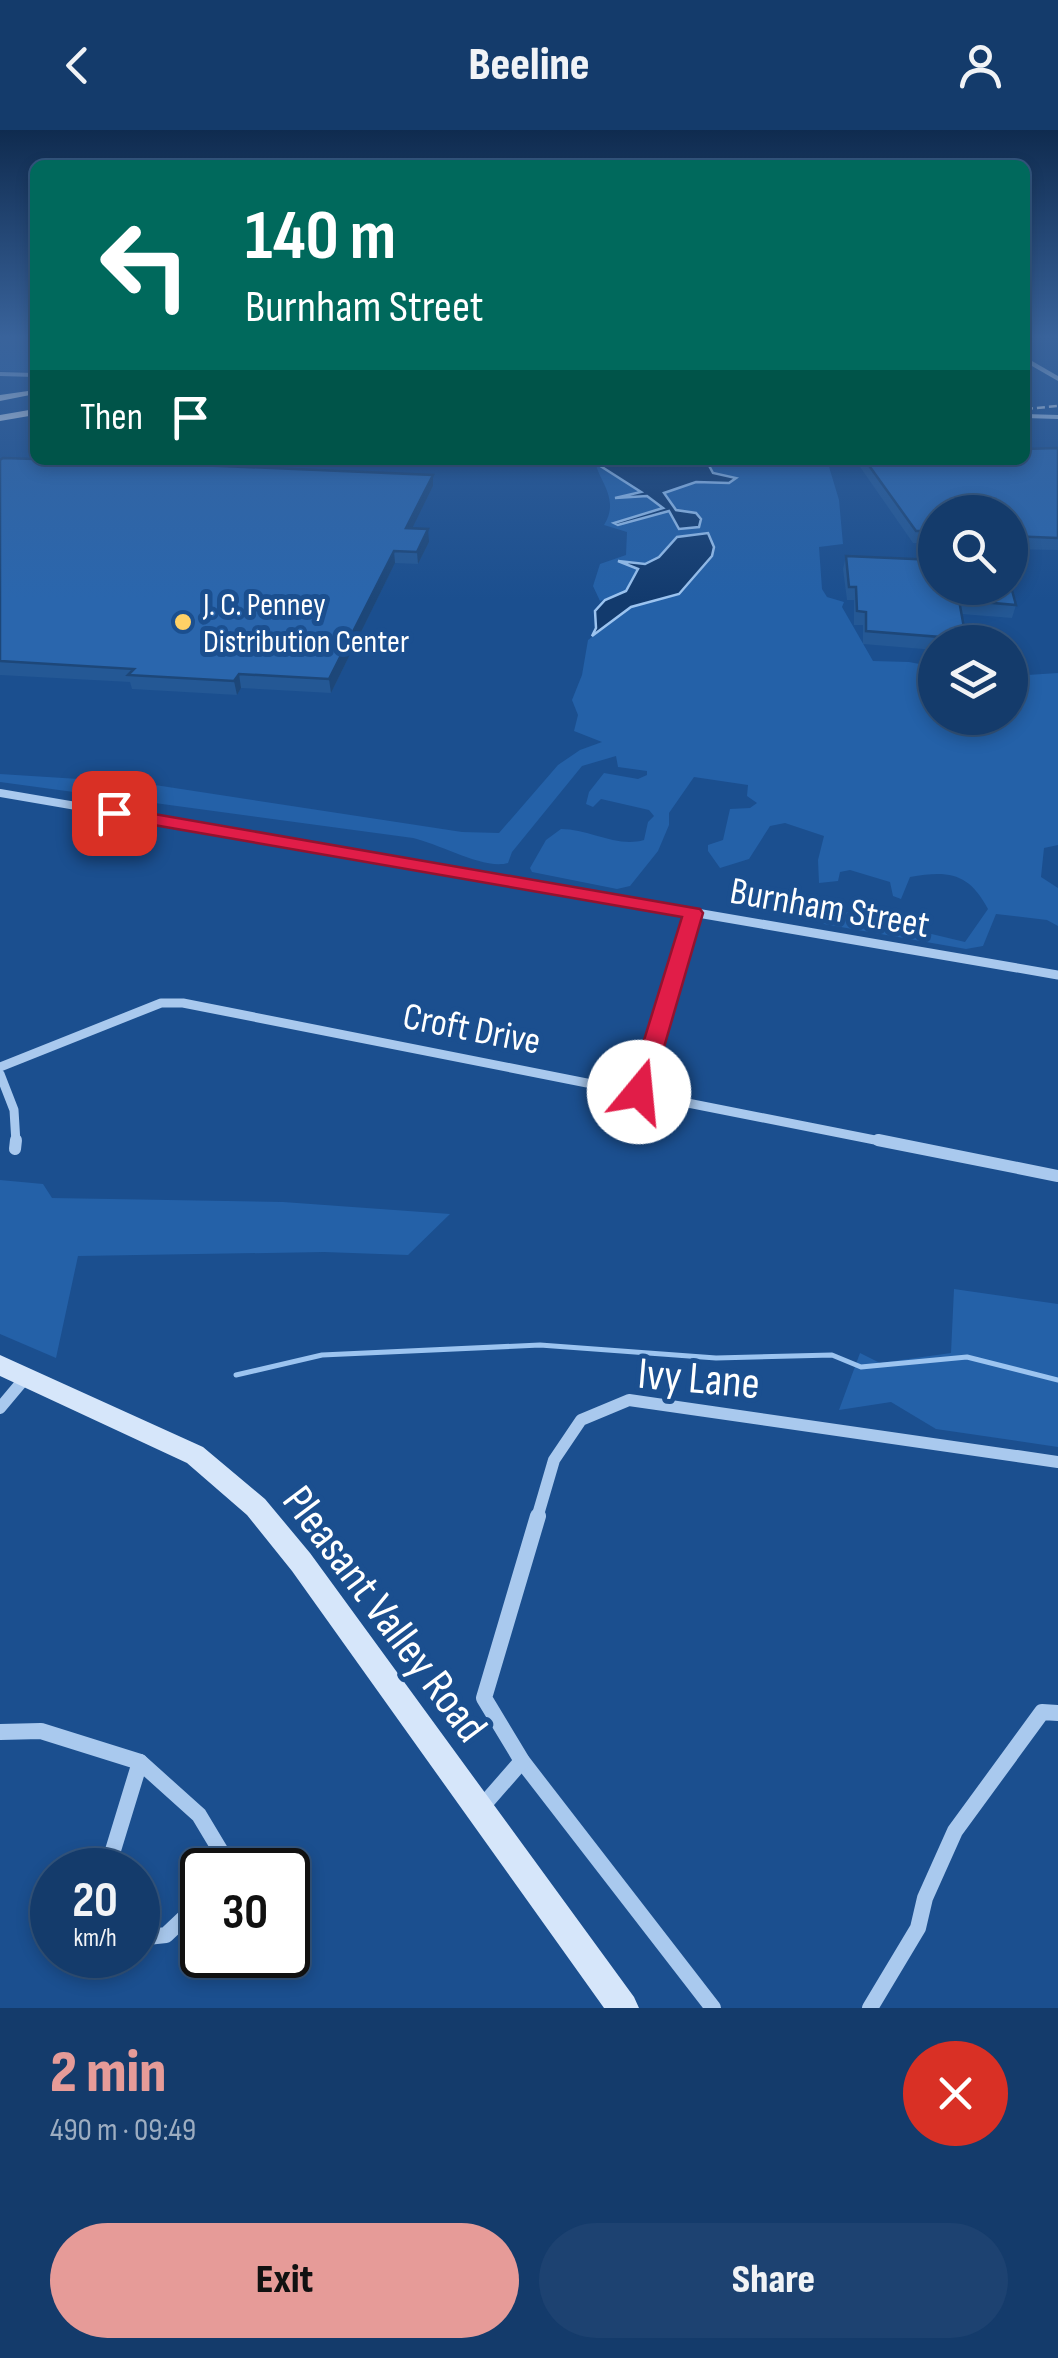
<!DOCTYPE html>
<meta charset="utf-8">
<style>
body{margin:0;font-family:"Sofia Sans Condensed",sans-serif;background:#1d4271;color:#f1f3f6;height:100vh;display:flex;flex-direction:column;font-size:38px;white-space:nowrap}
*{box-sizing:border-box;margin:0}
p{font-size:32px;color:#9dadc1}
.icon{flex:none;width:55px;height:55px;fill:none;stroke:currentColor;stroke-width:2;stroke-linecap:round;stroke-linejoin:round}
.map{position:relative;height:1878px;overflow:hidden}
.drawer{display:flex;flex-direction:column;background:#143b6b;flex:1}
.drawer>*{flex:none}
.hud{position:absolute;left:30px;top:30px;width:1000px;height:305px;border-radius:15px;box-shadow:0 5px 15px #0003,0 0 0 2px #33557e;background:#00695c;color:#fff;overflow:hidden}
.tools{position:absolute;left:918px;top:365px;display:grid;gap:20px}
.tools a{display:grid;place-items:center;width:110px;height:110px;border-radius:50%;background:#143b6b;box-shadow:0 5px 15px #0003,0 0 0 2px #33557e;font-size:50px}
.speed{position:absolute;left:30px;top:1718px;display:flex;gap:20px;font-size:50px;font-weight:700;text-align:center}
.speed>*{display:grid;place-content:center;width:130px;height:130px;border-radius:50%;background:#143b6b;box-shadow:0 5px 15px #0003,0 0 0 2px #33557e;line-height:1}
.speed small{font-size:25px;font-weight:400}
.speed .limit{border:5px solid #111;border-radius:15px;background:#fff;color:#111}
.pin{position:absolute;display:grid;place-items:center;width:85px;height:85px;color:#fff;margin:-42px;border-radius:20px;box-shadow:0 5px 15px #0006}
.me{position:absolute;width:110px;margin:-55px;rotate:17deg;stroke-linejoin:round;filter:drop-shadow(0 0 8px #0008)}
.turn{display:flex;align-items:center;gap:35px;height:210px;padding:0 50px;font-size:45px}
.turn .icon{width:130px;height:130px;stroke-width:2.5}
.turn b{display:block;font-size:70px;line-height:85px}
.then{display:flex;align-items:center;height:95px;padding:0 50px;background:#0003;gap:20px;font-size:38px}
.round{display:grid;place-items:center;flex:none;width:105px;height:105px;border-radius:52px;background:#1d4271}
.headline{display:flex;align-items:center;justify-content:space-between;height:170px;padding:0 50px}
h1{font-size:60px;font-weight:800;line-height:75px;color:#e69b98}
.cta{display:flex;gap:20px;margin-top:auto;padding:20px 50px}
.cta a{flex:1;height:115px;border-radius:60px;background:#e69b98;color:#111;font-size:40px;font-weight:800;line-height:115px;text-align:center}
.cta a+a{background:#1d4271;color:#f1f3f6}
header{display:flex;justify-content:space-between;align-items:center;height:130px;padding:0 50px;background:#143b6b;font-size:45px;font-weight:800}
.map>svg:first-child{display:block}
</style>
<header><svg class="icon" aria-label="back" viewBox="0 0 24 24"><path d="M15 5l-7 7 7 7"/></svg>Beeline<svg class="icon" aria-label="person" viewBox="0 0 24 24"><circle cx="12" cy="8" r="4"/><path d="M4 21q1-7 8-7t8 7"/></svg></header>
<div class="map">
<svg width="1058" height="1878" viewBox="0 0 1058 1878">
<rect width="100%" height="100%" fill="#1b4f8f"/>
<g fill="#2461a8">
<path d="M0 207H35V242L0 241Z"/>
<path d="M596 330H827L839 370 843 414 819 417 822 459 827 467 844 472 842 477 873 531 909 532 935 537V588H1010V546L1058 543V715L1044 718 1041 747 1058 758V796L1047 790 996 784 983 816 966 819 824 794 817 787 825 780 879 786 894 795 965 812 988 779C969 743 949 740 910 747L901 769 893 766 890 752 850 740 840 742 838 751 819 753 818 730 824 706 785 693 770 696 749 729 720 738 708 721V715L723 710 730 679 750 678 757 673 747 666 748 655 694 647 669 683V695L658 721 630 756 617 759 532 742 530 738 546 710 561 699C589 699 617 718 644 710L648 692 654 686 649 680 601 669 593 677 586 674 589 662 604 643 638 649 647 645V641L618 637 616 626 582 636 512 722 508 733C484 740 440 714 413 708L0 652V644L142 653 462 702 499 703 558 635 580 620 602 612 574 601 578 585 572 570 582 545 588 510 624 483 613 466 600 471 593 456 600 434 626 425 627 402 604 395C622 367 594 346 596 330Z"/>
<path d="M0 1050 43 1054 52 1068 283 1072 450 1084 408 1125 324 1122 78 1126 56 1228 0 1204Z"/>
<path d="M954 1159 1058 1174V1317L936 1299 891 1272 839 1280 860 1223 880 1233 951 1223Z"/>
</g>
<g fill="#123a6d" stroke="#9cc4f0" stroke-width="2.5">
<path d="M591 330H706L713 343 736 348 729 353 696 352 664 363 676 380 696 383 701 389 699 397 679 399 669 381 618 395 614 393 663 378 647 366 615 368 641 362Z"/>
<path d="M708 403 714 417 712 426 679 464 631 477 592 506 596 498 595 481 605 470 626 461 638 439 618 431 645 434 659 427 677 407Z"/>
</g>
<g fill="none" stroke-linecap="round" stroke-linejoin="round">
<path stroke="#9cc4f0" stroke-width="5" d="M236 1245 322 1225 540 1215 716 1228 832 1225 861 1237 967 1227 1058 1250"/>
<path stroke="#a9c9ee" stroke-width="8" d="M0 663 362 725"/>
<g stroke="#a9c9ee" stroke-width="9">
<path d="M348 723 1058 845"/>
<path d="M0 937 161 873H183L890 1013"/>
<path d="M0 944 14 980 16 1013"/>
<path d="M639 962 693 783"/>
</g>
<g stroke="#a9c9ee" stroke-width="12">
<path d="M878 1010 1058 1046"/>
<path d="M15 1019 16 1010"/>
<path d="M0 1278 26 1247"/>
<path d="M537 1388 554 1330 581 1290 629 1270 1058 1332"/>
</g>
<g stroke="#a9c9ee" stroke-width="16">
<path d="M538 1386 484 1568 522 1631 713 1878"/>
<path d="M0 1602 41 1601 140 1632 199 1685 220 1720 215 1740"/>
<path d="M480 1679 522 1631"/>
<path d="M107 1740 140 1632"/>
<path d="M138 1808 166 1805 202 1771"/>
<path d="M870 1878 918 1798 925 1768 955 1701 1042 1582 1058 1583"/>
</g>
<g fill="#d6e6fa" fill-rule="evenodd">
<path d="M0 242 35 243V247L0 246Z"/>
<path d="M1025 284 1058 285V289L1025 288Z"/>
<path d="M0 1225 203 1317 265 1369 310 1423 634 1867 639 1878H604L292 1441 247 1385 187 1333 0 1246Z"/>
</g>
<g fill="#fff" fill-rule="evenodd">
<path d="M1025 227 1058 246V251L1025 232Z"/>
<path d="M35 260V264L0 271V265Z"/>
<path d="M35 279V285L0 291V285Z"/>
</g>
<path stroke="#fff" stroke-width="2.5" stroke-dasharray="8 4" stroke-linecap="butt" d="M1025 279 1058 276"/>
</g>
<g fill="#245895">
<path d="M1058 318V420L1010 419V382H935V413H913L858 334 859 330H1025Z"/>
<path d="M0 330 98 331 100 330H192L188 335 433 356 412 398 429 412 418 434 395 433 331 563 241 558 237 565 132 559 130 552 0 545Z"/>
<path d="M846 426 1016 475 1012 488 962 484 966 509 965 512H935V520L863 514V495H854V470H847L843 439Z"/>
</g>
<g fill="#1d4779">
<path d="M179 330H192L177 346 175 334Z"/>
<path d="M433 345V356L406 411V398Z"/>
<path d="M428 399 429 412 418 434 417 422Z"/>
<path d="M394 421 395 433 331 563 329 549Z"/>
<path d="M239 544 241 558 237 565 234 551Z"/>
</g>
<g fill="#2a66ad" stroke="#1d4779" stroke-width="2.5">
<path d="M1058 318V408L1010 406V382H935V401H916L865 330H1025V319Z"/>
<path d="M3 328 98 331 100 330H179L175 334 433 345 406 398 428 399 417 422 394 421 329 549 239 544 234 551 128 545 134 539 0 531V330Z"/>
<path d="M846 426 935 430V458H1010V453L1016 475 959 470 966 509 866 501V482L857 481 856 457H849Z"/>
</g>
<linearGradient id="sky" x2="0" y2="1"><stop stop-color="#0f2b4f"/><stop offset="0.44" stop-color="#39639b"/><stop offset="1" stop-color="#39639b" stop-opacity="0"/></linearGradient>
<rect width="1058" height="470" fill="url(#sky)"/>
<path fill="#e11d48" stroke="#92132f" stroke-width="2.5" d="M114 677 700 779 703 783 651 962 639 970 628 962 682 787 108 687 105 683Z"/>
<circle fill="#ffd166" stroke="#1b4f8f" stroke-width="4" cx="183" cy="492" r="10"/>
<g text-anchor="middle" stroke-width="10" stroke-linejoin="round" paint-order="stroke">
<g font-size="32" fill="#fff" stroke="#1b4f8f" text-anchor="start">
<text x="203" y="485">J. C. Penney<tspan x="203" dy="37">Distribution Center</tspan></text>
</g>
<g font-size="38" fill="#fff" stroke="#1b4f8f">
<text transform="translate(830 777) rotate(10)" y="13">Burnham Street</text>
<text transform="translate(472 898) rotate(11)" y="13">Croft Drive</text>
</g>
<g font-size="45" fill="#fff" stroke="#1b4f8f">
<text transform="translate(699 1247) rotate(5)" y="16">Ivy Lane</text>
<text transform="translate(386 1483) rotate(53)" y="16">Pleasant Valley Road</text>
</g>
</g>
</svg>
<div class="tools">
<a><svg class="icon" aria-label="search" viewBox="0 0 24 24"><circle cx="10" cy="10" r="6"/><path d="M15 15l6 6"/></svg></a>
<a><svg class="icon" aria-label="layers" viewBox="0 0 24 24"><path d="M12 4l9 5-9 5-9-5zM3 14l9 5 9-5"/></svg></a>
</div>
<div class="speed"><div>20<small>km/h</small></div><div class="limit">30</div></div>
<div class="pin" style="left:114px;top:683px;background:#d93025"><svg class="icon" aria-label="arrive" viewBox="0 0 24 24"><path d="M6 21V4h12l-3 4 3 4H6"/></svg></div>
<svg class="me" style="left:639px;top:962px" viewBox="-20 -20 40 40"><circle r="19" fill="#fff"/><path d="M0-13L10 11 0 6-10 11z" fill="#e11d48"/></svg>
<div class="hud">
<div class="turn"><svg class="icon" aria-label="left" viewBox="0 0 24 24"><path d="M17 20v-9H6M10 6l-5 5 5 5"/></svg><div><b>140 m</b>Burnham Street</div></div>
<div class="then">Then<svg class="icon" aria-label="arrive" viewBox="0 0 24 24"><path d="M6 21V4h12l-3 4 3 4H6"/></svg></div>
</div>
</div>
<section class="drawer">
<div class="headline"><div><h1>2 min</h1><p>490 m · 09:49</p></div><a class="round" style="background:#d93025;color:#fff"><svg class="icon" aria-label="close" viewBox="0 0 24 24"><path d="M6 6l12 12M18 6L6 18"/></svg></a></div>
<div class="cta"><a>Exit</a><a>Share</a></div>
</section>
